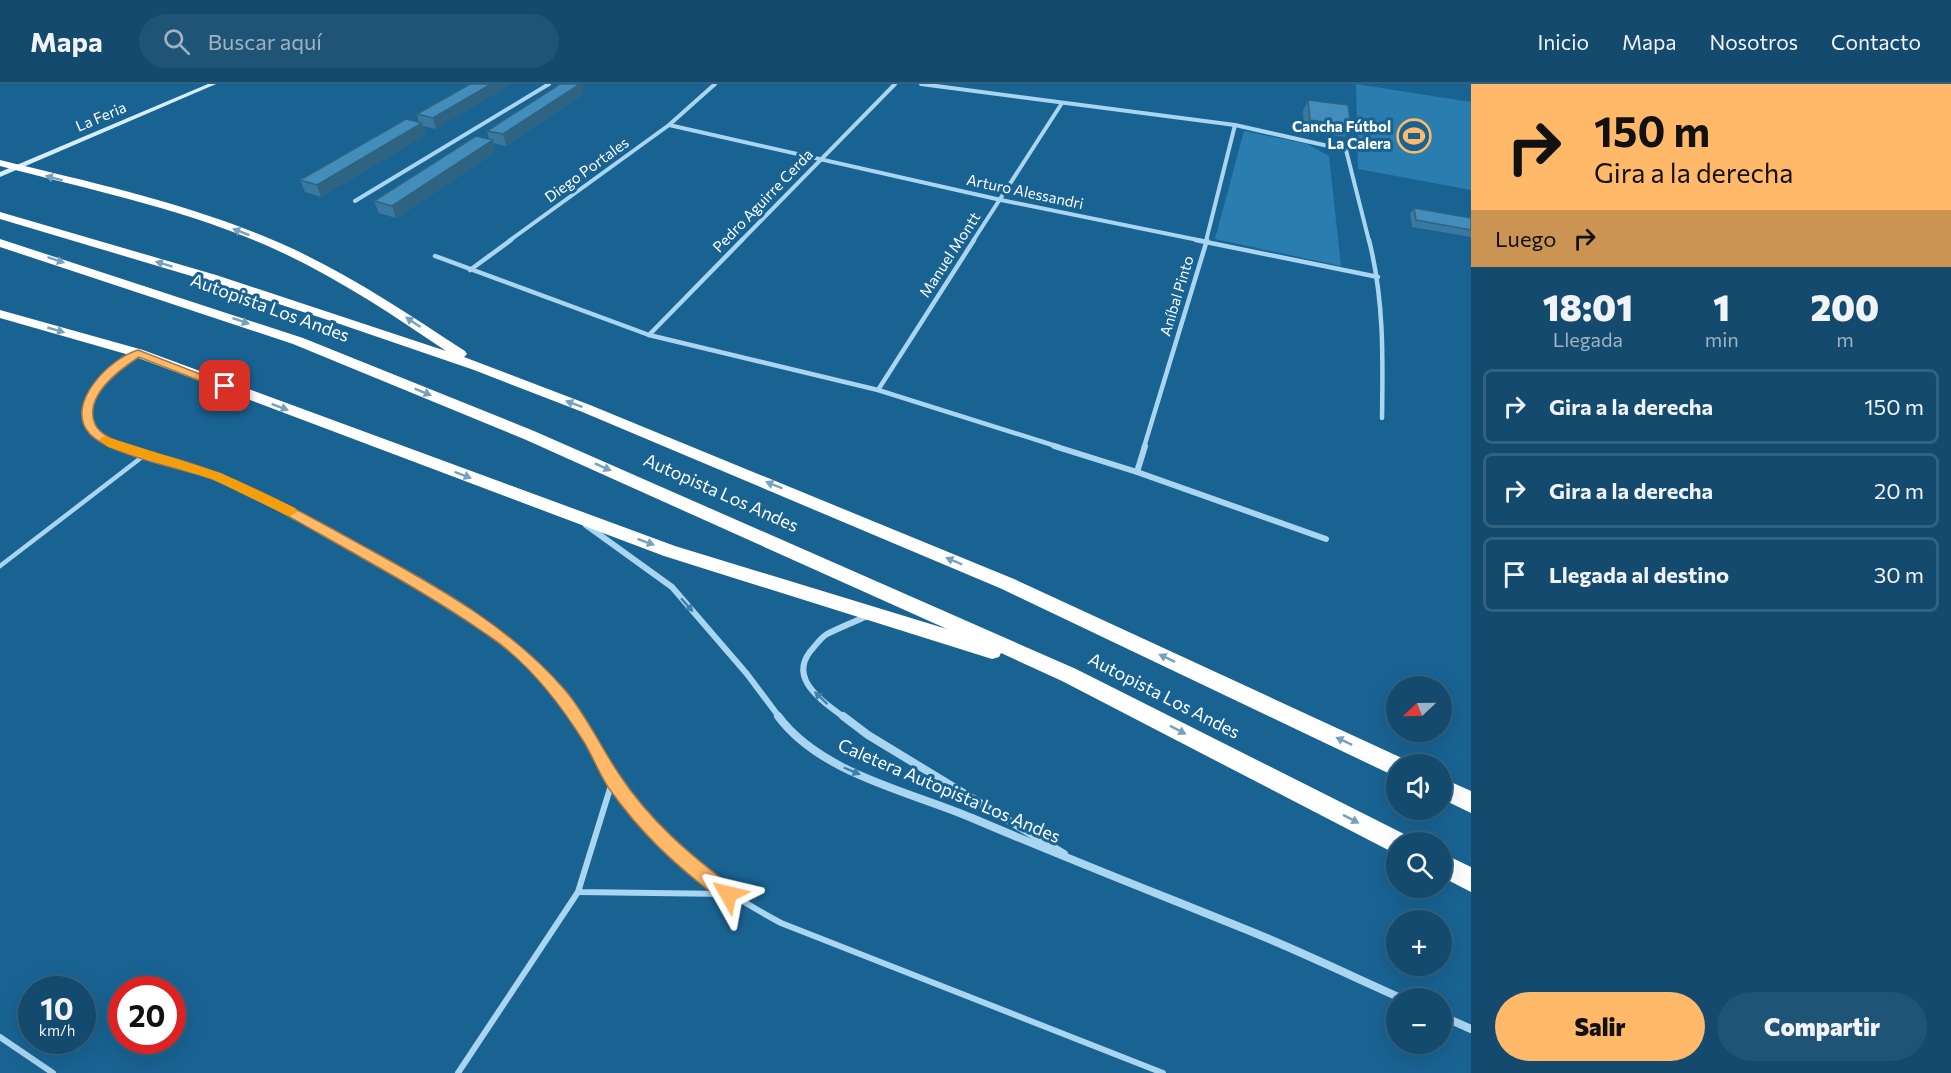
<!DOCTYPE html>
<html lang="es">
<meta charset="utf-8">
<style>
body{margin:0;font-family:Commissioner,sans-serif;background:#205476;color:#f1f3f6;height:100vh;display:flex;flex-direction:column;font-size:22px;white-space:nowrap}
*{box-sizing:border-box;margin:0}
p{font-size:20px;color:#9db3c2}
.icon{flex:none;width:33px;height:33px;fill:none;stroke:currentColor;stroke-width:2;stroke-linecap:round;stroke-linejoin:round}
.map{position:relative;flex:1;overflow:hidden}
.sheet{display:flex;flex-direction:column;background:#134a6e;width:480px}
.sheet>*{flex:none}
.guide{background:#ffb968;color:#111;overflow:hidden}
.needle{width:39px;rotate:248deg}
.fabs{position:absolute;left:1386px;top:592px;display:grid;gap:12px}
.fabs a{display:grid;place-items:center;width:66px;height:66px;border-radius:50%;background:#134a6e;box-shadow:0 6px 24px #0002,0 0 0 2px #326281;font-size:30px}
.speed{position:absolute;left:18px;top:892px;display:flex;gap:12px;font-size:30px;font-weight:700;text-align:center}
.speed>*{display:grid;place-content:center;width:78px;height:78px;border-radius:50%;background:#134a6e;box-shadow:0 6px 24px #0002,0 0 0 2px #326281;line-height:1}
.speed small{font-size:15px;font-weight:400}
.speed .limit{border:9px solid #d22;background:#fff;color:#111}
.pin{position:absolute;display:grid;place-items:center;width:51px;height:51px;color:#fff;margin:-26px;border-radius:12px;box-shadow:0 3px 9px #0006}
.me{position:absolute;width:66px;margin:-33px;rotate:307deg;stroke-linejoin:round;filter:drop-shadow(0 0 4px #0008)}
.turn{display:flex;align-items:center;gap:21px;height:126px;padding:0 24px;font-size:27px}
.turn .icon{width:78px;height:78px;stroke-width:2.5}
.turn b{display:block;font-size:42px;line-height:51px}
.then{display:flex;align-items:center;height:57px;padding:0 24px;background:#0003;gap:12px;font-size:22px}
.eta{display:flex;justify-content:space-evenly;align-items:center;height:102px;text-align:center}
.eta b{font-size:36px;font-weight:800;line-height:42px}
.button{display:flex;gap:12px;margin-top:auto;padding:12px 24px}
.button a{flex:1;height:69px;border-radius:36px;background:#ffb968;color:#111;font-size:24px;font-weight:800;line-height:69px;text-align:center}
.button a+a{background:#205476;color:#f1f3f6}
ul{padding:0;list-style:none}
li{display:flex;align-items:center;gap:18px;height:75px;margin:0 12px 9px;padding:0 12px;border:3px solid #326281;border-radius:9px}
li div{flex:1}
li b{display:block;font-size:22px}
li em{font-style:normal}
header{display:flex;align-items:center;gap:36px;box-sizing:border-box;height:84px;padding:0 30px;background:#134a6e;border-bottom:2px solid #326281}
header strong{font-size:28px}
nav{display:flex;gap:33px;margin-inline-start:auto;font-size:21px}
.search{width:420px;height:54px;background:#205476;display:flex;align-items:center;gap:15px;box-sizing:border-box;padding:0 21px;border-radius:33px;color:#9db3c2;font-size:22px}
main{display:flex;flex:1;min-height:0}
.map>svg:first-child{display:block}
</style>
<header>
<strong>Mapa</strong>
<div class="search"><svg class="icon" aria-label="search" viewBox="0 0 24 24"><circle cx="10" cy="10" r="6"/><path d="M15 15l6 6"/></svg>Buscar aquí</div>
<nav><a>Inicio</a><a>Mapa</a><a>Nosotros</a><a>Contacto</a></nav>
</header>
<main>
<div class="map">
<svg width="1471" height="989" viewBox="0 0 1471 989">
<rect width="100%" height="100%" fill="#196393"/>
<g fill="#297daf">
<path d="M1356 0 1471 18V106L1358 85Z"/>
<path d="M1244 47 1307 60 1329 72 1341 182 1215 155Z"/>
</g>
<g fill="none" stroke-linecap="round" stroke-linejoin="round">
<path stroke="#a9d5f0" stroke-width="4" d="M120 363C56 336 99 293 138 269"/>
<g stroke="#a9d5f0" stroke-width="4.5">
<path d="M117 362C155 377 195 384 234 400 284 420 332 449 379 477 458 523 522 558 577 634"/>
<path d="M0 482 146 370"/>
</g>
<g stroke="#a9d5f0" stroke-width="6">
<path d="M576 632C590 653 599 675 613 696 656 762 712 802 781 839L1163 989"/>
<path d="M613 695 578 808 728 810"/>
<path d="M0 953 53 989"/>
<path d="M458 989 578 808"/>
</g>
<g stroke="#a9d5f0" stroke-width="4">
<path d="M921 0 1235 41 1346 66 1369 157"/>
<path d="M669 41 1001 116 1203 157"/>
<path d="M355 117 549 0"/>
<path d="M509 157 669 41 715 0"/>
<path d="M741 157 895 0"/>
<path d="M973 157 1062 19"/>
<path d="M1206 157 1235 41"/>
</g>
<g stroke="#a9d5f0" stroke-width="4.5">
<path d="M1196 156 1378 193"/>
<path d="M1369 156C1384 215 1383 273 1382 334"/>
<path d="M435 172 649 251 878 306 1059 363"/>
<path d="M470 186 511 156"/>
<path d="M649 251 742 156"/>
<path d="M878 306 974 156"/>
<path d="M1144 363 1207 156"/>
</g>
<g stroke="#a9d5f0" stroke-width="6">
<path d="M1054 362 1137 388 1326 455"/>
<path d="M1137 388 1145 362"/>
<path d="M586 441 672 503 747 590 780 634"/>
<path d="M845 634C821 616 785 593 814 563 818 558 822 553 827 550 841 543 856 537 870 531"/>
</g>
<g stroke="#a9d5f0" stroke-width="8">
<path d="M778 632C821 690 909 707 972 734 1068 775 1166 813 1262 852 1310 872 1356 894 1403 915"/>
<path d="M843 632 868 651 1064 770"/>
<path d="M1442 932 1471 945"/>
</g>
<path fill="#d7edfb" fill-rule="evenodd" d="M208 0H216L0 93V88Z"/>
<g fill="#fff" fill-rule="evenodd">
<path d="M0 76C94 99 191 120 280 159 346 188 405 228 465 267L467 270 464 273 590 321 1014 495 1404 675 1406 681H1396V692L1388 689 1002 505 580 327 474 286 334 238 208 197 0 135V128L216 191 446 267C390 229 333 191 270 163 184 125 91 106 0 82Z"/>
<path d="M0 155 303 254 534 347 1076 585 1406 751 1409 759H1396V770L1390 767 1062 597 1001 569 999 573 992 575 664 472 133 272 0 234V226L143 266 675 462 947 545 524 355 293 260 0 163Z"/>
<path d="M1442 694 1471 707V729L1442 715Z"/>
<path d="M1442 769 1471 783V808L1442 793Z"/>
</g>
</g>
<g fill="#3979a0">
<path d="M470 0 436 45 423 42 425 51 321 113 305 108 300 96 419 39 417 30Z"/>
<path d="M584 9 506 62 493 59 495 68 396 134 379 129 374 117 489 55 487 47Z"/>
<path d="M1308 16 1351 42 1345 53 1304 47 1303 27Z"/>
<path d="M1414 124 1471 134V153L1412 143 1410 130Z"/>
</g>
<g fill="#2e6382">
<path d="M491 0H512L436 45 433 34Z"/>
<path d="M580 0H583L584 9 506 62 503 50Z"/>
<path d="M422 39 425 51 321 113 317 101Z"/>
<path d="M493 56 495 68 396 134 392 122Z"/>
</g>
<g fill="#428dba" stroke="#2e6382" stroke-width="1.5">
<path d="M470 0H491L433 34 417 30Z"/>
<path d="M560 0H580L503 50 487 47Z"/>
<path d="M1308 16 1348 21 1351 42 1310 36Z"/>
<path d="M406 35 422 39 317 101 300 96Z"/>
<path d="M476 52 493 56 392 122 374 117Z"/>
<path d="M1414 124 1471 134V146L1416 136Z"/>
</g>
<defs><path id="oneway-solid" d="M-6-.8H1V-3.2L6.5 0L1 3.2V.8H-6Z" transform="scale(1.5)"/></defs>
<g fill="#75a1be">
<use href="#oneway-solid" transform="translate(54 94) rotate(-165)"/>
<use href="#oneway-solid" transform="translate(241 148) rotate(-159)"/>
<use href="#oneway-solid" transform="translate(56 176) rotate(18)"/>
<use href="#oneway-solid" transform="translate(164 180) rotate(-163)"/>
<use href="#oneway-solid" transform="translate(241 237) rotate(19)"/>
<use href="#oneway-solid" transform="translate(413 238) rotate(-146)"/>
<use href="#oneway-solid" transform="translate(56 246) rotate(16)"/>
<use href="#oneway-solid" transform="translate(423 308) rotate(22)"/>
<use href="#oneway-solid" transform="translate(574 320) rotate(-159)"/>
<use href="#oneway-solid" transform="translate(280 323) rotate(21)"/>
<use href="#oneway-solid" transform="translate(603 383) rotate(24)"/>
<use href="#oneway-solid" transform="translate(463 391) rotate(21)"/>
<use href="#oneway-solid" transform="translate(774 401) rotate(-158)"/>
<use href="#oneway-solid" transform="translate(646 458) rotate(20)"/>
<use href="#oneway-solid" transform="translate(954 477) rotate(-157)"/>
<use href="#oneway-solid" transform="translate(1167 574) rotate(-155)"/>
<use href="#oneway-solid" transform="translate(1178 646) rotate(27)"/>
<use href="#oneway-solid" transform="translate(1344 657) rotate(-155)"/>
<use href="#oneway-solid" transform="translate(1351 735) rotate(27)"/>
</g>
<g fill="#3d80aa">
<use href="#oneway-solid" transform="translate(687 521) rotate(49)"/>
<use href="#oneway-solid" transform="translate(821 614) rotate(-136)"/>
<use href="#oneway-solid" transform="translate(852 687) rotate(23)"/>
</g>
<path fill="#ffb968" stroke="#a67844" stroke-width="1.5" d="M138 266 231 302 229 305H221L139 273C119 286 83 312 95 340 103 360 160 370 180 376 250 397 312 434 376 469 445 507 513 546 565 606 587 632 600 662 619 690 649 736 690 771 734 804L737 810 734 816 728 819 721 816C676 782 641 750 608 703 599 689 593 673 584 658 559 618 526 576 486 550 433 513 376 482 320 450 282 429 242 404 200 391 173 383 106 369 89 349 64 320 110 274 138 266Z"/>
<path fill="#f59e0b" d="M104 352 221 389 295 424 297 428 290 432 286 431 212 395 108 363 99 356Z"/>
<defs>
<symbol id="stadium-ring" viewBox="-11 -11 22 22"><circle r="9.5" fill="#196393" stroke="#ffb968" stroke-width="1.5"/><path d="M0-5a6.5 5 0 1 0 0 10a6.5 5 0 1 0 0-10ZM-3.5-1.8h7v3.6h-7Z" fill="#ffb968"/></symbol>
</defs>
<g fill-rule="evenodd">
<use href="#stadium-ring" x="1395" y="33" width="38" height="38"/>
</g>
<g text-anchor="middle" stroke-width="6" stroke-linejoin="round" paint-order="stroke">
<g font-size="15" fill="#fff" stroke="#196393">
<text transform="translate(101 33) rotate(-23)" y="5">La Feria</text>
<text transform="translate(587 86) rotate(-36)" y="5">Diego Portales</text>
<text transform="translate(1025 108) rotate(12)" y="5">Arturo Alessandri</text>
<text transform="translate(763 117) rotate(-46)" y="5">Pedro Aguirre Cerda</text>
<text transform="translate(950 171) rotate(-57)" y="5">Manuel Montt</text>
<text transform="translate(1177 212) rotate(-73)" y="5">Aníbal Pinto</text>
</g>
<g font-size="15" font-weight="bold" fill="#fff" stroke="#196393" text-anchor="end">
<text x="1391" y="48">Cancha Fútbol<tspan x="1391" dy="17">La Calera</tspan></text>
</g>
<g font-size="18" fill="#fff" stroke="#196393">
<text transform="translate(270 224) rotate(20)" y="6">Autopista Los Andes</text>
<text transform="translate(721 409) rotate(24)" y="6">Autopista Los Andes</text>
<text transform="translate(1164 612) rotate(27)" y="6">Autopista Los Andes</text>
<text transform="translate(949 707) rotate(23)" y="6">Caletera Autopista Los Andes</text>
</g>
</g>
</svg>
<div class="fabs">
<a><svg class="needle" viewBox="-14 -14 28 28"><path d="M0-13l5 13h-10z" fill="#e53935"/><path d="M0 13l5-13h-10z" fill="#9db3c2"/></svg></a>
<a><svg class="icon" aria-label="sound" viewBox="0 0 24 24"><path d="M4 9h4l5-4v14l-5-4H4zM17 9q2 3 0 6"/></svg></a>
<a><svg class="icon" aria-label="search" viewBox="0 0 24 24"><circle cx="10" cy="10" r="6"/><path d="M15 15l6 6"/></svg></a>
<a>+</a>
<a>−</a>
</div>
<div class="speed"><div>10<small>km/h</small></div><div class="limit">20</div></div>
<div class="pin" style="left:225px;top:302px;background:#d93025"><svg class="icon" aria-label="arrive" viewBox="0 0 24 24"><path d="M6 21V4h12l-3 4 3 4H6"/></svg></div>
<svg class="me" style="left:728px;top:810px" viewBox="-20 -20 40 40"><path d="M0-17L14 15 0 8-14 15z" fill="#ffb968" stroke="#fff" stroke-width="4"/></svg>
</div>
<section class="sheet">
<div class="guide">
<div class="turn"><svg class="icon" aria-label="right" viewBox="0 0 24 24"><path d="M7 20v-9h11M14 6l5 5-5 5"/></svg><div><b>150 m</b>Gira a la derecha</div></div>
<div class="then">Luego<svg class="icon" aria-label="right" viewBox="0 0 24 24"><path d="M7 20v-9h11M14 6l5 5-5 5"/></svg></div>
</div>
<div class="eta">
<div><b>18:01</b><p>Llegada</p></div>
<div><b>1</b><p>min</p></div>
<div><b>200</b><p>m</p></div>
</div>
<ul>
<li><svg class="icon" aria-label="right" viewBox="0 0 24 24"><path d="M7 20v-9h11M14 6l5 5-5 5"/></svg><div><b>Gira a la derecha</b></div><em>150 m</em></li>
<li><svg class="icon" aria-label="right" viewBox="0 0 24 24"><path d="M7 20v-9h11M14 6l5 5-5 5"/></svg><div><b>Gira a la derecha</b></div><em>20 m</em></li>
<li><svg class="icon" aria-label="arrive" viewBox="0 0 24 24"><path d="M6 21V4h12l-3 4 3 4H6"/></svg><div><b>Llegada al destino</b></div><em>30 m</em></li>
</ul>
<div class="button"><a>Salir</a><a>Compartir</a></div>
</section>
</main>
